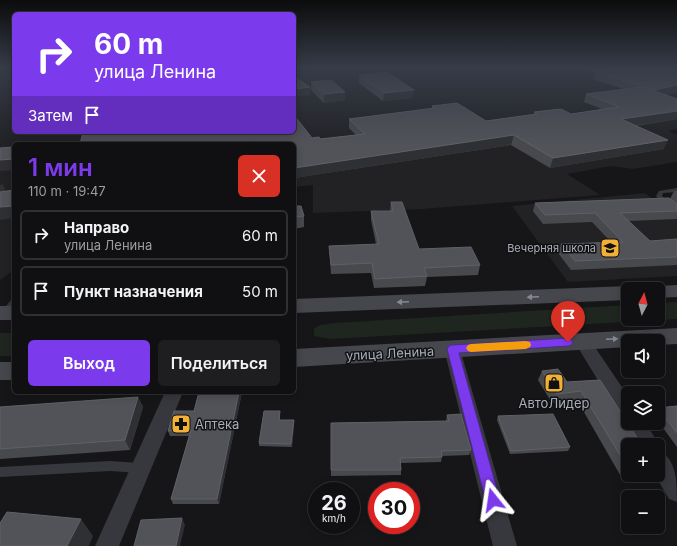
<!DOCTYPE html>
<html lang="ru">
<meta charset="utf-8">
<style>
body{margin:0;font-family:Inter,sans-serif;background:#1e1e20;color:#f1f3f6;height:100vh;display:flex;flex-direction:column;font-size:15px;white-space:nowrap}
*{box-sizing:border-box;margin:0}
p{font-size:13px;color:#9c9d9f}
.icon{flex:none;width:22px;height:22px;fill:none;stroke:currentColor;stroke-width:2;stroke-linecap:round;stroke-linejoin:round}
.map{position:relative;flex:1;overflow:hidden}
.sheet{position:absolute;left:12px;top:142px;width:284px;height:252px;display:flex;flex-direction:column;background:#101012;border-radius:6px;box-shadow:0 2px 10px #0003,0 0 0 1px #303032}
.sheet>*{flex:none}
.top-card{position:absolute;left:12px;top:12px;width:284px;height:122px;border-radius:6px;box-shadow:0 2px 10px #0003,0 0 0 1px #303032;background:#7c3aed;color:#fff;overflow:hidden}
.needle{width:26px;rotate:6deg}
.controls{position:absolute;left:621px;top:282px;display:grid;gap:8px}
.controls a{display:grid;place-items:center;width:44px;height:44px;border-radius:6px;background:#101012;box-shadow:0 2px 10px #0003,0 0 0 1px #303032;font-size:20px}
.speed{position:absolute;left:308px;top:482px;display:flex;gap:8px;font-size:20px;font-weight:700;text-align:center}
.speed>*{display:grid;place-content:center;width:52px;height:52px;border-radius:50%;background:#101012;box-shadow:0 2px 10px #0003,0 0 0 1px #303032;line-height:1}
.speed small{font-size:10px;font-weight:400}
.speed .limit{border:6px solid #d22;background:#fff;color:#111}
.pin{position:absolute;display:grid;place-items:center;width:34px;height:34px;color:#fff;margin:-41px -17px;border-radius:50% 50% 50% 0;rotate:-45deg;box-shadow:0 0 4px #0007}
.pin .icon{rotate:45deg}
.me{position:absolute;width:44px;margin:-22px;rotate:345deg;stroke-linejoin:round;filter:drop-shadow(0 0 3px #0008)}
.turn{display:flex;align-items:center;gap:14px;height:84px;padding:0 16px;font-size:18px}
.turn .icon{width:52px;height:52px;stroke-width:2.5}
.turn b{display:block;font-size:28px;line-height:34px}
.then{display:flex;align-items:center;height:38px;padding:0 16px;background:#0003;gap:8px;font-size:15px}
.round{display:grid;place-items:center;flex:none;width:42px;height:42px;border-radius:6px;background:#1e1e20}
.head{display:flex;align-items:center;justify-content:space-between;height:68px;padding:0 16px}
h1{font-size:24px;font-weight:600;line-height:30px;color:#7c3aed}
.cta{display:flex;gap:8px;margin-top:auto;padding:8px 16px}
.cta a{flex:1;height:46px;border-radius:6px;background:#7c3aed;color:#fff;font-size:16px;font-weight:600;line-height:46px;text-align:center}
.cta a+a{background:#1e1e20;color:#f1f3f6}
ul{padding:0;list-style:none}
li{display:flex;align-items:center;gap:12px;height:50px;margin:0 8px 6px;padding:0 8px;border:2px solid #303032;border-radius:6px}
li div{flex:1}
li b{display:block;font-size:15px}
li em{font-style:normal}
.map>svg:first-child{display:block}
</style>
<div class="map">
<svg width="677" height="546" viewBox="0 0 677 546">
<rect width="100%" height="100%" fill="#161618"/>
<g fill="#222225">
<path d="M0 68H14V132H294V68H677V129L668 131 677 135V162L633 169 611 166 567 174 600 195 422 209 313 213V185L294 187V144H14V270L0 280Z"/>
<path d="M645 193 677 220V276L568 282 512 206Z"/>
</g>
<g fill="#1e261f">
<path d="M677 302V319L330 339 314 336V329L320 325 335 323 628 305V319H658V303Z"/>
<rect x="0" y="333" width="14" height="23"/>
</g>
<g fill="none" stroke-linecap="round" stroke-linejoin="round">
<g fill="#37383d" fill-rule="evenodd">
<path d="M677 188V192L663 193 662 196 677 209V214L660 201 656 196 659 191Z"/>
<path d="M14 299V307L8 315H2L1 313 2 311 11 300Z"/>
<path d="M110 461 140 463 144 464 145 468 144 472 140 473 110 471 0 477V467Z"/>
</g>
<g fill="#37383d" fill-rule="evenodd">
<path d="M582 335 588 337 628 396V423H646L659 445 658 448V445H638L625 423 627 420 621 418 574 341 576 337Z"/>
<path d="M452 343 458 345 460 349 517 546H493L444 349 446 345Z"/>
<path d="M165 392H183L119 546H95Z"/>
<path d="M658 450C677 459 677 482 677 502L669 499 655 475H658Z"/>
</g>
<g fill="#45474d" fill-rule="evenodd">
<path d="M677 285V297L658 298V289H650L658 286Z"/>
<path d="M628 286 635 289H628V300L294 313V299Z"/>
<rect x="0" y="306" width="14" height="14"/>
<path d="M677 328V344L658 345V341H628V347L294 367V349Z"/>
<rect x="0" y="362" width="14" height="18"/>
</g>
</g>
<g fill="#47494d">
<path d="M578 68H677V92L666 95 677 99V119L635 126 664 149 550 168 511 145 294 178V144L312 138 320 139 356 135 349 128V119L432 109V106L486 121 534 114V112L571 114 602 109 584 102 586 94 624 89 593 79 595 73Z"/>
<path d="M359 75 413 98 383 101 359 83Z"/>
<path d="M311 82 345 92V100L324 103 311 90Z"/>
<path d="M674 191H677V219L628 221 650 241 677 239V265L571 270 558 253 561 244 611 242 592 222 543 224 533 211 535 203H676L670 199Z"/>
<path d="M391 202 419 249 480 265 478 275 427 277 425 286 374 288 371 273 331 274 329 246 376 244 371 220V211H390Z"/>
<path d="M294 206 304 216V227L294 229Z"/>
<path d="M542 371 567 382 600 380 628 445V475H653L651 478 623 480 577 400 552 403 538 380Z"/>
<path d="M199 392H242L219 504H173L171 499 189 436H170L168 431 194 411Z"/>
<path d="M138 397 143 407 130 450 0 459V407Z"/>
<path d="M677 406V447L658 421V408Z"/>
<path d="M280 414V420H294V424L292 447 259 446V443Z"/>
<path d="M447 415 471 450 469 455 442 456 441 462 401 463V475L331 476V423L446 421Z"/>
<path d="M498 416 570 447 568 451 510 454 497 420Z"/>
</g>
<g fill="#2f3033">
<path d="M677 85V92L651 98 654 90Z"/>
<path d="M310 87V95L294 97V89Z"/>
<path d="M414 90 413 98 383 101 384 93Z"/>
<path d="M345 92V100L324 103V94Z"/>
<path d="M677 111V119L617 128 621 119Z"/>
<path d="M514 135 511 145 294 178V168Z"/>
<path d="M668 140 664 149 550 168 553 158Z"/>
<path d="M14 158V170L0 171V160Z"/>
<path d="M2 183 7 194 0 201V186Z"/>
<path d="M14 206V218L0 220V207Z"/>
<path d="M239 392H242L219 504 217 499Z"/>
<path d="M138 397 143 407 130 450 125 440Z"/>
<path d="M294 420V424L292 447 291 444Z"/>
<path d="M182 518 185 525 180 546H176Z"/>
<path d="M81 519 93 536 89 546H67Z"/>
</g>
<g fill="#525359" stroke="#5f6168">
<path d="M604 68H677V85L654 90 595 72 610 69Z"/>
<path d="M387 72 414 90 384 93 359 75Z"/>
<path d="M294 76 310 87 294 89Z"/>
<path d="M331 80 345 92 324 94 311 82Z"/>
<path d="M643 87 677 99V111L621 119 668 140 553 158 514 135 294 168V144H80L83 132H294V115L312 138 319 137 320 139 365 134 349 119 435 108 432 106 457 103 486 121 537 114 534 112 561 109 571 114 619 107 586 94Z"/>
<path d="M14 147V159L0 160V148Z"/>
<path d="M14 190V206L0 207V192Z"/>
<path d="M669 198 677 204V211L620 213 650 241 677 239V257L575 261 561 244 623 242 595 213 545 215 535 203Z"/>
<path d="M391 202H402L419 249 471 247 480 265 424 268 427 276 375 279 372 263 331 265 329 246 379 244 371 211H393Z"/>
<path d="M294 206H301L304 216 294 217Z"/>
<path d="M558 369 567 382 600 380 642 445H628V468L581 391 557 394 542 371Z"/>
<path d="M199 392H239L217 499H171L191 430 168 431 174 411H194Z"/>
<path d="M138 397 125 440 0 449V407Z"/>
<path d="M677 406V433L658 408Z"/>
<path d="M264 411H280L279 420H294L291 444 259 443Z"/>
<path d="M461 414 471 450 441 451 442 457 400 458 401 470H331V423L449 421 447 415Z"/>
<path d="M553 414 570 447 511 451 498 416Z"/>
<path d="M7 512 81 519 67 546H0V523Z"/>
<path d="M182 518 176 546H134L141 520Z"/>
</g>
<defs><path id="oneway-solid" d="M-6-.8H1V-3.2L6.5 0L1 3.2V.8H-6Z"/></defs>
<g fill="#858993">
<use href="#oneway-solid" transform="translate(533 297) rotate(178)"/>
<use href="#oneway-solid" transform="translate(403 302) rotate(178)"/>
<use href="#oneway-solid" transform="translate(612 339) rotate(-3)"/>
</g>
<linearGradient id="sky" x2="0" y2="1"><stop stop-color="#0c0c0d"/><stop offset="0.47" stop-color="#363c48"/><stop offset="1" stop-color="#363c48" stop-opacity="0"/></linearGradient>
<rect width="677" height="144" fill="url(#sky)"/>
<path fill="#7c3aed" stroke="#51269a" d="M568 338 571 339 573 342 571 345 568 346 459 353 500 500 498 506 493 508 487 506 447 349 449 346 452 345Z"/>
<path fill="#f59e0b" d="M526 341 530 342 531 345 530 347 526 349 471 352 468 351 466 348 468 345 471 344Z"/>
<defs>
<symbol id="school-square" viewBox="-11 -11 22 22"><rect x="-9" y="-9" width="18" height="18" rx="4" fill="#f2b134" stroke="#111113"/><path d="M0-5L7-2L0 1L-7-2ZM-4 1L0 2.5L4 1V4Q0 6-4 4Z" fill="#111"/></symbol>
<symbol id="shop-square" viewBox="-11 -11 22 22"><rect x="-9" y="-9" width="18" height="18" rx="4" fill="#f2b134" stroke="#111113"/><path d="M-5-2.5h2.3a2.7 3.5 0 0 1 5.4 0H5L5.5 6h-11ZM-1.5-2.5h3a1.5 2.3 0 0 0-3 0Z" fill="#111"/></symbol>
<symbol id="pharmacy-square" viewBox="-11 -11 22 22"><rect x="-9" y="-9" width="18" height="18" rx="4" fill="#f2b134" stroke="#111113"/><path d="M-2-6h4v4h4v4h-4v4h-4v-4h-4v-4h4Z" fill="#111"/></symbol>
</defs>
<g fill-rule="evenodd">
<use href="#school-square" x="599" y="237" width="22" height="22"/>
<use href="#shop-square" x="543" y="372" width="22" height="22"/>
<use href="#pharmacy-square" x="170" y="413" width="22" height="22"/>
</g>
<g text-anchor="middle" stroke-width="3" stroke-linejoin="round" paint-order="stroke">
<g font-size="11" fill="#a8adb8" stroke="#111113" text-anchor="end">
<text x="596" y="252">Вечерняя школа</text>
</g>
<g font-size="13" fill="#a8adb8" stroke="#111113">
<text transform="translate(390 353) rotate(-3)" y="5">улица Ленина</text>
</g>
<g font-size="13" fill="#a8adb8" stroke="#111113">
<text x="554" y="408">АвтоЛидер</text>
<text x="195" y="429" text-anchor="start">Аптека</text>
</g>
</g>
</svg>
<div class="controls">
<a><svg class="needle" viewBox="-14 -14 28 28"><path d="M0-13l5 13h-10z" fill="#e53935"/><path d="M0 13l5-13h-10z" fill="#9c9d9f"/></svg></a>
<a><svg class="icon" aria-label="sound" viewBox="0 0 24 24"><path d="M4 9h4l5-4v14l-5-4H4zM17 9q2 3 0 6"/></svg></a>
<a><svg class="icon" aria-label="layers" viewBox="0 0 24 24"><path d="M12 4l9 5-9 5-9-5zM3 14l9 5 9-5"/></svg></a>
<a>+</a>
<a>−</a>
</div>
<div class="speed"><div>26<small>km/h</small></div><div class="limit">30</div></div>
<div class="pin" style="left:568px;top:342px;background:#d93025"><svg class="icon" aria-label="arrive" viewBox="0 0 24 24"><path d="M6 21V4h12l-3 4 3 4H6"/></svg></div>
<svg class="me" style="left:493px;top:500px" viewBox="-20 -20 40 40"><path d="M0-17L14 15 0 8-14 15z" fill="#7c3aed" stroke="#fff" stroke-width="4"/></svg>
<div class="top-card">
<div class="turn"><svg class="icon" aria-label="right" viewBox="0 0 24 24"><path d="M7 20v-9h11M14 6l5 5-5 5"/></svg><div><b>60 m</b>улица Ленина</div></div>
<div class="then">Затем<svg class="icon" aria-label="arrive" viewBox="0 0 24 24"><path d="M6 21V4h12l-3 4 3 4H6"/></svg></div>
</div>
<section class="sheet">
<div class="head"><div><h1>1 мин</h1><p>110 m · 19:47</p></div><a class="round" style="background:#d93025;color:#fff"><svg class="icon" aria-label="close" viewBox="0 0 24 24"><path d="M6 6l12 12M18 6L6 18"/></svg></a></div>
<ul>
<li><svg class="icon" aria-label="right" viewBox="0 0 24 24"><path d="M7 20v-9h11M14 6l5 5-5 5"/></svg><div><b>Направо</b><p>улица Ленина</p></div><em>60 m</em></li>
<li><svg class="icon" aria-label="arrive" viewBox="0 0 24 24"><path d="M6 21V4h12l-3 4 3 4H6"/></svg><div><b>Пункт назначения</b></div><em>50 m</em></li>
</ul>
<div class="cta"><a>Выход</a><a>Поделиться</a></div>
</section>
</div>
